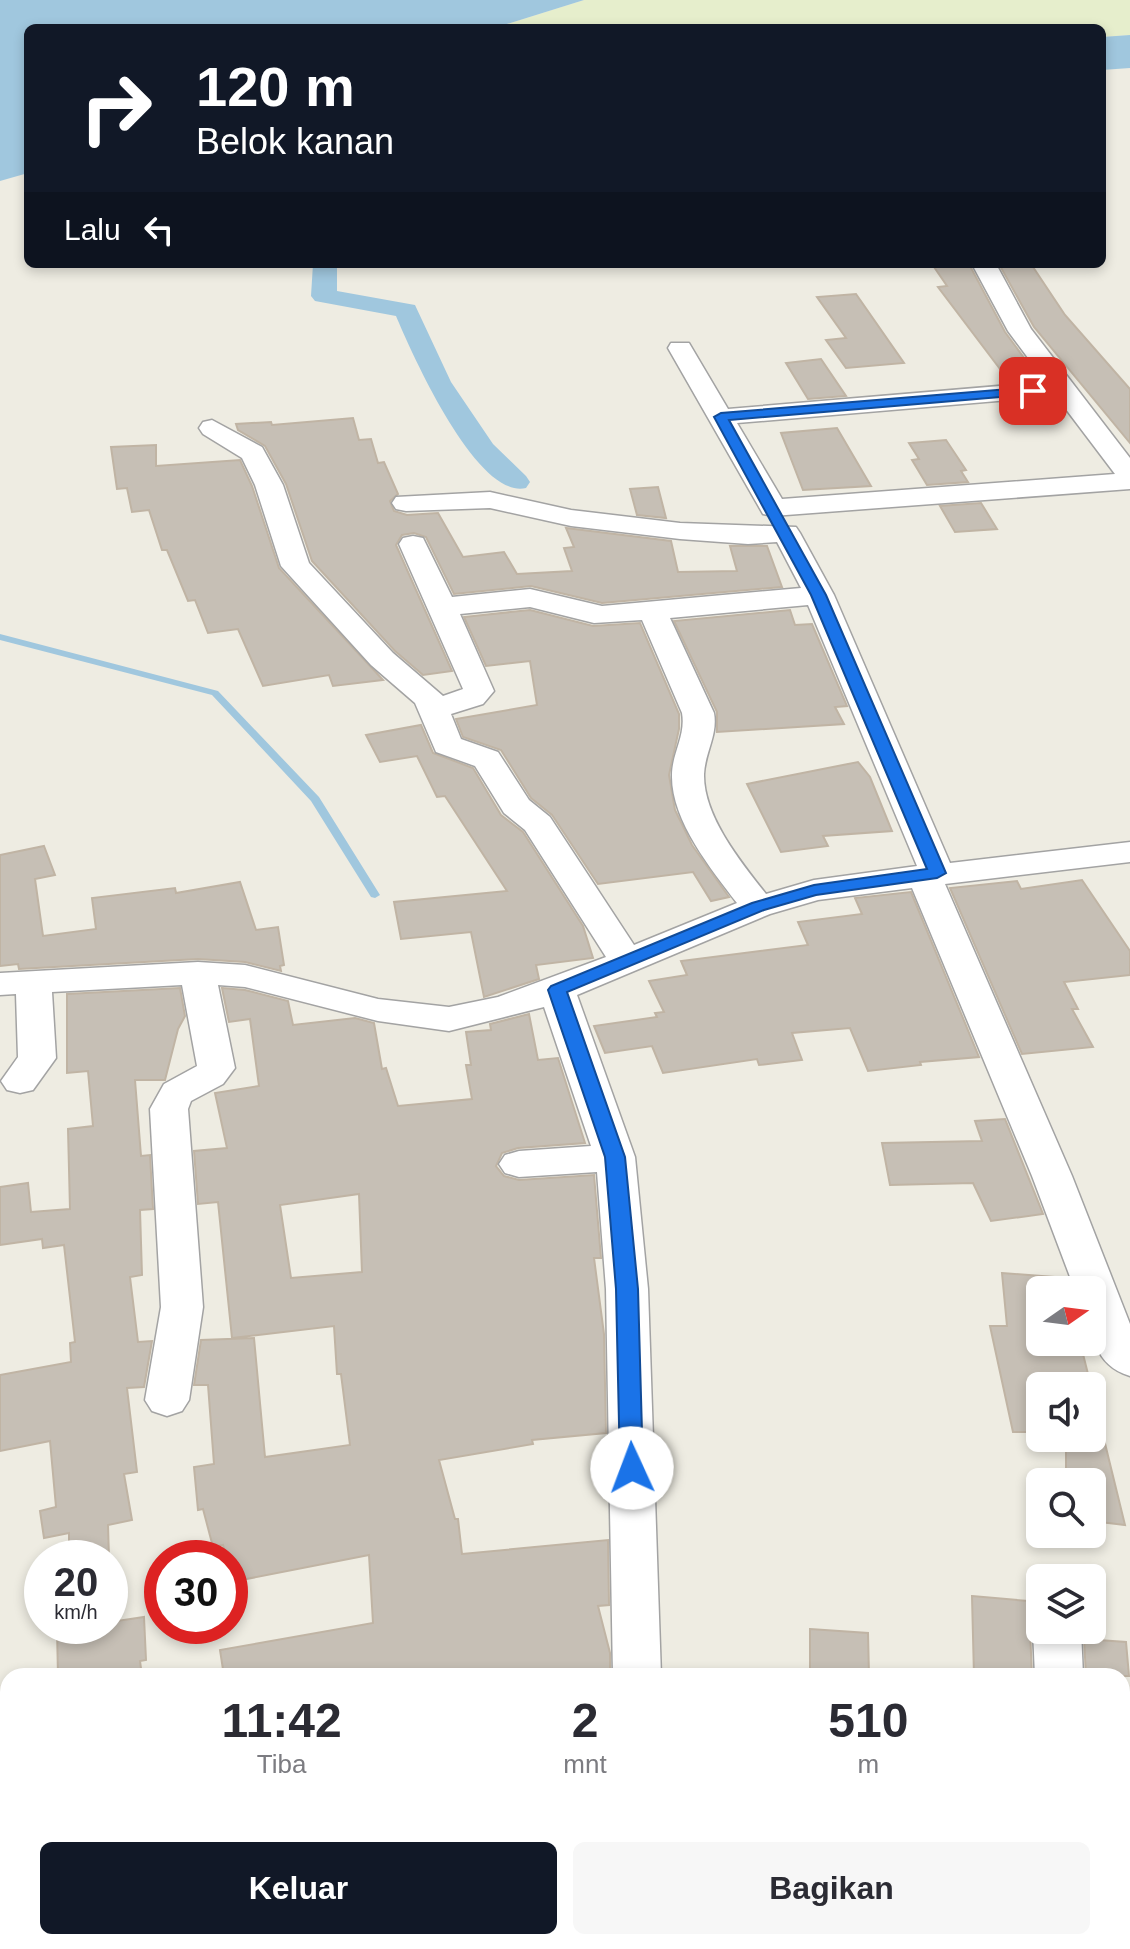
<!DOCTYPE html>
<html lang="id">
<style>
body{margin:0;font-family:Helvetica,sans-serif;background:#f7f7f7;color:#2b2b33;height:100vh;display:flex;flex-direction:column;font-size:30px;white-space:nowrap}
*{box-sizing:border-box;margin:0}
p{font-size:26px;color:#7c7c81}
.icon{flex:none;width:44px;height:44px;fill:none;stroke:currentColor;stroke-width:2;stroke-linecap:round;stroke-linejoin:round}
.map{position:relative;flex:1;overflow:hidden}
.drawer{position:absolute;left:0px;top:1668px;width:1130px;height:282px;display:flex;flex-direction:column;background:#fff;border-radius:24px 24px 0 0;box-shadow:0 4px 12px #0003}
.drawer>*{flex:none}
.hud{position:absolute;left:24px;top:24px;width:1082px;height:244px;border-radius:12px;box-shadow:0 4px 12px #0003;background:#111827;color:#fff;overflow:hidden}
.needle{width:52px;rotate:76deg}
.tools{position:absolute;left:1026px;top:1276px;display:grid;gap:16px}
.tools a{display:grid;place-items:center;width:80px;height:80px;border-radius:12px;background:#fff;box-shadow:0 4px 12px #0003;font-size:40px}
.speed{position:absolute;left:24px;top:1540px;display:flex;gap:16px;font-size:40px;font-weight:700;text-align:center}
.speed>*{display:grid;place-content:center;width:104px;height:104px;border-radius:50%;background:#fff;box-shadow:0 4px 12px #0003;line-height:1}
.speed small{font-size:20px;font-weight:400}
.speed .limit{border:12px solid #d22;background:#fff;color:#111}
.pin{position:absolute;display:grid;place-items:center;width:68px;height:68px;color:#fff;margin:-34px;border-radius:16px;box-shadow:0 4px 12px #0006}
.me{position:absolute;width:88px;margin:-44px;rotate:358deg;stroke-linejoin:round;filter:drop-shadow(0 0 6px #0008)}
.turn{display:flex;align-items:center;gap:28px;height:168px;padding:0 40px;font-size:36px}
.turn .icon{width:104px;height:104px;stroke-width:2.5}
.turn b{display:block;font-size:56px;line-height:68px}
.then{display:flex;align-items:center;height:76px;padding:0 40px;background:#0003;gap:16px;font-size:30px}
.eta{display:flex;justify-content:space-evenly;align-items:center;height:136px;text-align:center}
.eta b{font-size:48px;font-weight:800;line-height:56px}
.cta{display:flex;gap:16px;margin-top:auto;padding:16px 40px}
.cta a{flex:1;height:92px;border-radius:12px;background:#111827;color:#fff;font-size:32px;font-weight:800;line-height:92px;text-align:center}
.cta a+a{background:#f7f7f7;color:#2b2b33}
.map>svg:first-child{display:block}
</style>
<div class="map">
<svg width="1130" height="1949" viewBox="0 0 1130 1949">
<rect width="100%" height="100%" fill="#eeece2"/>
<path fill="#e6eecc" d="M584 0H1130V35L1102 37V28H494Z"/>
<g fill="#a0c7de">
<path d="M0 0H584L494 28H28V173L0 181Z"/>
<path d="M1130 35V68L1102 70V37Z"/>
</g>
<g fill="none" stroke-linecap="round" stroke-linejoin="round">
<path fill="#a0c7de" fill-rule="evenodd" d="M0 634 218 691 319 797 380 895 375 898 371 897 311 801 212 695 0 640Z"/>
<path fill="#a0c7de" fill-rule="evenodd" d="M313 264H337V291L415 305 451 382 493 444 526 476 530 482 526 488C477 500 412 354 396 316L315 301 311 296Z"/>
</g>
<g fill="#c6bfb5" stroke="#c0b4a4" stroke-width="2" fill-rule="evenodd">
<path d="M932 264H969L1005 332 1030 366 1000 369 938 287 947 286Z"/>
<path d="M999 264H1031L1065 315 1130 389V443L1034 327Z"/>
<path d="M856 294 904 363 846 368 826 340 846 338 817 297Z"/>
<path d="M821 359 846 396 808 399 786 363Z"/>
<path d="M353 418 359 440 371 439 378 463 384 462 398 494 390 501 394 511 407 515 438 513 463 557 504 552 517 574 572 571 564 548 574 547 566 528 671 541 678 572 737 571 730 546H767L782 587 602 603 531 586 454 594 426 537 414 533 402 535 396 545 452 671 423 675 395 651 312 561 286 484 265 446 238 430 236 424 271 422 272 425Z"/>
<path d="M837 428 871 486 803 490 781 433Z"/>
<path d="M946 440 966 470 961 471 968 482 927 485 912 460 919 459 909 443Z"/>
<path d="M156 445V466L240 460 252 486 279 568 383 680 333 686 329 675 263 686 238 629 208 633 195 600 188 601 167 550H162L149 510 132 512 127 488 117 489 111 447Z"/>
<path d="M658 487 666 518 637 515 630 489Z"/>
<path d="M981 503 997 529 955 532 940 506Z"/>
<path d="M530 610 593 626 640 623 679 714V729L669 775 675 810 692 845 729 897 711 901 693 872 598 884 552 815 531 798 501 750 463 737 456 719 537 705 530 661 486 666 464 617Z"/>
<path d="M790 610 795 625 812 624 847 706 835 707 844 724 717 732V712L674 621Z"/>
<path d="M421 725 433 753 473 768 501 815 523 832 583 926 593 958 536 965 539 979 484 997 471 932 401 939 394 902 507 891 445 796 437 797 417 756 380 762 366 735Z"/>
<path d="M858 762 870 777 892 831 823 836 828 846 781 852 747 784Z"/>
<path d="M44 846 55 875 35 879 43 936 96 929 92 898 175 888 176 893 240 882 256 930 278 927 284 965 280 966 281 971 245 962 198 959 19 969 18 964 0 966V855Z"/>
<path d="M1082 880 1130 951V975L1064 982 1078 1009H1072L1093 1047 1022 1054 950 888 1017 881 1021 889Z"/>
<path d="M911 892 979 1057 920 1062 921 1065 868 1071 850 1028 792 1033 802 1060 759 1065 757 1059 663 1073 652 1046 605 1053 594 1026 657 1017 655 1013 664 1012 649 981 687 975 681 961 808 945 798 922 862 914 855 898Z"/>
<path d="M180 988 185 1016 178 1029 165 1080H135L141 1156 150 1155 153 1209 140 1210 142 1275 130 1277 138 1342 152 1341 144 1387 127 1388 137 1472 124 1474 132 1520 108 1525 109 1558H69V1533L44 1538 40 1511 56 1507 50 1441 0 1451V1375L71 1362 70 1343 75 1342 64 1245 43 1248 42 1239 0 1245V1187L28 1183 31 1212 70 1209 68 1129 93 1126 88 1071 67 1073V994Z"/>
<path d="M222 988 245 990 288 1001 293 1025 355 1018 374 1023 382 1069 386 1068 398 1106 472 1099 466 1065H471L466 1032 491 1030 490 1024 529 1014 538 1060 558 1058 585 1143 518 1148 502 1153 496 1166 504 1176 519 1180 594 1175 601 1258H594L604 1334 606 1433 532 1440 533 1444 439 1460 455 1519H458L462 1554 608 1540 609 1605 598 1606 610 1653V1676H224L220 1650 373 1623 369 1555 231 1582 230 1558H226L223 1545 213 1547 203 1509 198 1510 194 1467 214 1464 208 1385H194L201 1340 254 1338 265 1457 350 1445 341 1374H337L334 1326 232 1338 218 1202 198 1204 194 1151 227 1148 215 1093 259 1086 250 1019 229 1022ZM359 1194 362 1272 291 1278 280 1205Z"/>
<path d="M1005 1119 1043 1214 991 1221 973 1183 890 1185 882 1143 982 1141 975 1121Z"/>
<path d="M1002 1273 1067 1278 1069 1290H1040V1342H1080L1091 1386H1040V1432H1013L990 1326H1007Z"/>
<path d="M1092 1390 1099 1419 1125 1525 1092 1521V1482H1066V1438H1092Z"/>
<path d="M972 1596 1040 1602V1614L1030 1630 1032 1676H974Z"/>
<path d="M144 1617 146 1660 140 1661 142 1676H58L57 1629 110 1626V1622Z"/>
<path d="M810 1629 868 1633 869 1676H810Z"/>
<path d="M1084 1639 1126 1642 1129 1676H1086Z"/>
</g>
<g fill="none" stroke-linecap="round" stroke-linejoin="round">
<defs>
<g id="street">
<path d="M972 264H996L1031 329 1130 458V489L773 516 763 514 668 348 671 343H689L728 409 1046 382 1008 331ZM1056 396 1115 474 782 499 737 423Z"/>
<path d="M212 420 262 447 283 485 309 563 393 653 443 696 463 689 399 544 403 538 413 536 423 538 452 597 530 589 602 606 801 588 777 542 748 544 680 539 571 526 490 508 406 511 396 509 392 503 396 497 490 492 571 510 680 523 796 527 800 533 834 595 950 863 1130 842V862L945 884 1072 1176 1130 1324V1376C1088 1363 1092 1326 1092 1290H1075L1032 1176 912 888 818 900 770 914 577 995 635 1157 648 1289 661 1676H613L606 1289 597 1172 519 1177 505 1173 499 1164 505 1155 519 1151 591 1146 544 1007 449 1031 378 1021 245 987 218 985 235 1068 223 1084 191 1101 188 1109 203 1307 189 1400 182 1411 167 1416 152 1411 145 1400 161 1307 150 1109 164 1084 197 1066 182 985 52 992 56 1058 33 1090 20 1093 7 1090 1 1081 18 1057 16 994 0 995V973L198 962 245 965 378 999 449 1007 498 997 606 957 525 830 504 813 475 766 436 752 415 703 371 665 281 566 255 485 242 458 203 434 199 428 203 422ZM808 605 917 866 814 880 766 894C741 862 703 816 704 774 705 752 718 735 714 713L670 618ZM530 607 594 623 642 620 682 713C686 736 672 753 672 775 671 820 711 869 737 903L634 945 550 817 529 800 498 752 461 739 451 714 483 704 494 691 460 614Z"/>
<path d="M1040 1617V1630H1081L1083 1676H1035L1033 1630Z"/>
<path d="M1122 1827 1130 1828V1874L1122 1873Z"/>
<path d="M8 1876V1924L0 1926V1878Z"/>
<path d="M1122 1922 1130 1925V1949H1086L1085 1942H1122Z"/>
</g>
</defs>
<use href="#street" stroke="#a3a3a3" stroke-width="3"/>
<use href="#street" fill="#fff" fill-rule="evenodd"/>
</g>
<path fill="#1a73e8" stroke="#114b97" stroke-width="2" d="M1033 387 1039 391 1037 394 729 420 826 595 946 873 937 878 816 895 764 910 567 992 625 1157 638 1289 643 1468 640 1474 632 1476 624 1474 620 1468 616 1289 605 1157 548 990 551 986 752 903 814 885 927 869 811 595 714 417 721 413Z"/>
</svg>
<div class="tools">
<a><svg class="needle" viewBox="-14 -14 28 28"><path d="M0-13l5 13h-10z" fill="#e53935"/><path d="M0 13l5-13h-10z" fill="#7c7c81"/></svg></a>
<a><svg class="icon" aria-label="sound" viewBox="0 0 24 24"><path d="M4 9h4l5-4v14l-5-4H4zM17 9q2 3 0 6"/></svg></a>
<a><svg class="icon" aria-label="search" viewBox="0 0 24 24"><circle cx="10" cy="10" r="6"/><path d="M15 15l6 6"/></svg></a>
<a><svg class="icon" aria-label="layers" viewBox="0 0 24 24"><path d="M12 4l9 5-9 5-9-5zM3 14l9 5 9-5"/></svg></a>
</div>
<div class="speed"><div>20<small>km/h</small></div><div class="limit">30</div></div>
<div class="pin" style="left:1033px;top:391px;background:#d93025"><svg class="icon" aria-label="arrive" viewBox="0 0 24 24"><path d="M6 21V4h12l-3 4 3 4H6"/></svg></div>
<svg class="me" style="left:632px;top:1468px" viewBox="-20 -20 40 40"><circle r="19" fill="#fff"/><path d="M0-13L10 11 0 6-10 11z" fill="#1a73e8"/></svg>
<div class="hud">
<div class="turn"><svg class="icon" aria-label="right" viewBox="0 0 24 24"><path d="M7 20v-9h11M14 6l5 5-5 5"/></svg><div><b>120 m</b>Belok kanan</div></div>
<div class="then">Lalu<svg class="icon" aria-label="left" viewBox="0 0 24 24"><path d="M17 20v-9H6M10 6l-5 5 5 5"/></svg></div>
</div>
<section class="drawer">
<div class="eta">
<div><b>11:42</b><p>Tiba</p></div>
<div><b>2</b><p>mnt</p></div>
<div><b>510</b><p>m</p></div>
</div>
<div class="cta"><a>Keluar</a><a>Bagikan</a></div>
</section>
</div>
